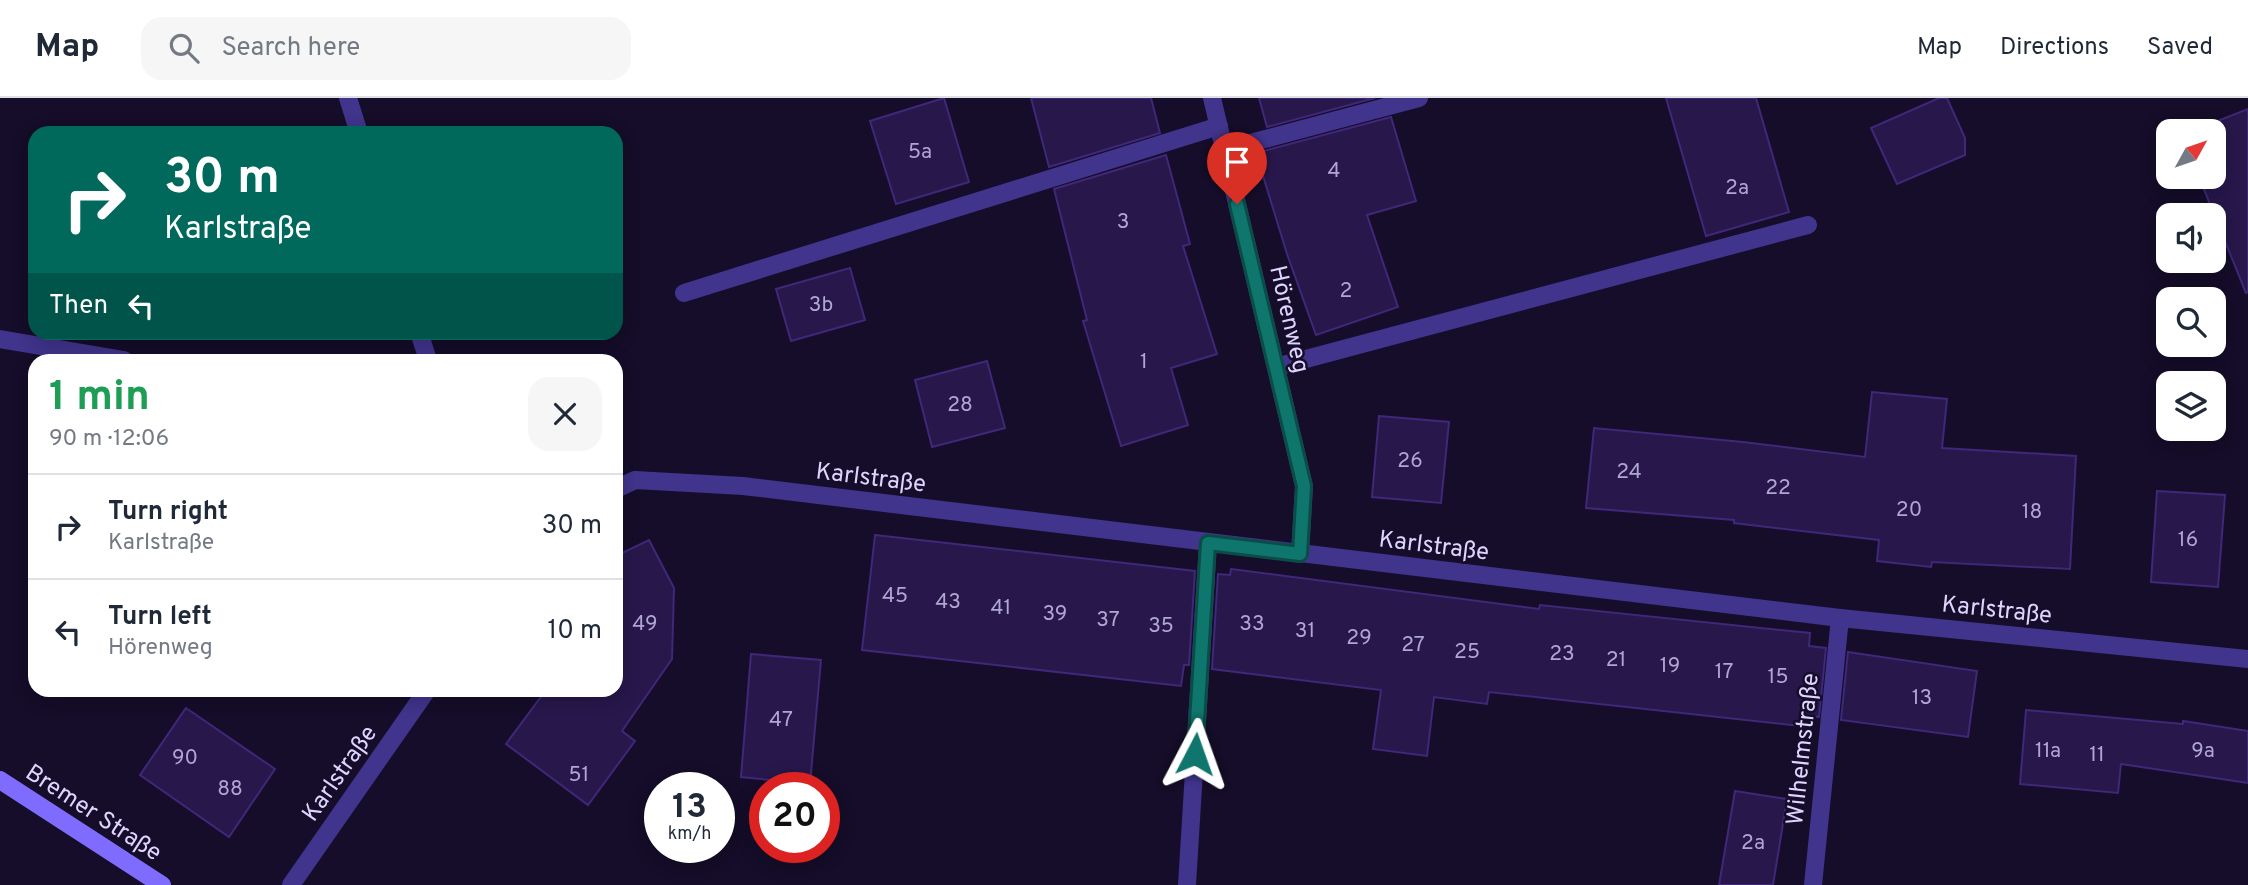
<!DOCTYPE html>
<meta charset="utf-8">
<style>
body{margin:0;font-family:Overpass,sans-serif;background:#f6f6f7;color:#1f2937;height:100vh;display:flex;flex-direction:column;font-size:26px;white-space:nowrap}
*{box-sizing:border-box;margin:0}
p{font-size:23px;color:#747a83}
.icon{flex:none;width:38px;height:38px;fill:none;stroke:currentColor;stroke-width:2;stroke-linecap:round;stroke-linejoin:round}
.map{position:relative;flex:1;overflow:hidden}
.panel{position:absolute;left:28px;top:256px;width:595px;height:343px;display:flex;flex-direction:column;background:#fff;border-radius:21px;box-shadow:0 4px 18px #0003}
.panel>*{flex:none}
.guide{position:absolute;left:28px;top:28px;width:595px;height:214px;border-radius:21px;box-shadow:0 4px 18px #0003;background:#00695c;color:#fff;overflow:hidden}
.needle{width:46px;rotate:50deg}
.fabs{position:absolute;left:2156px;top:21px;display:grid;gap:14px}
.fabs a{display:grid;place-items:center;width:70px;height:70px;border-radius:14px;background:#fff;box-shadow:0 4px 18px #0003;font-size:35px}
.speed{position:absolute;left:644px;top:674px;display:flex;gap:14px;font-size:35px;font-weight:700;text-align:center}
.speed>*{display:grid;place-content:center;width:91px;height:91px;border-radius:50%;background:#fff;box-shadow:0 4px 18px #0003;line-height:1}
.speed small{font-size:18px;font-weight:400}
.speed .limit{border:10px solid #d22;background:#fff;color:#111}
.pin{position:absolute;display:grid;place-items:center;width:60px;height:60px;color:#fff;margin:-72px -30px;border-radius:50% 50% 50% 0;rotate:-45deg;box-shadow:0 0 7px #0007}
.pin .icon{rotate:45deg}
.me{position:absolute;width:77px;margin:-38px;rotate:4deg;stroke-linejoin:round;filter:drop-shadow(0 0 5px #0008)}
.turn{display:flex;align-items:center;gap:24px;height:147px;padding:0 21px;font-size:32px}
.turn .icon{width:91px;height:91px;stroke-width:2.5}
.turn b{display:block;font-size:49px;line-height:60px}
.then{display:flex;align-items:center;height:66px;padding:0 21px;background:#0003;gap:14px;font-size:26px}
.round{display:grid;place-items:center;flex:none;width:74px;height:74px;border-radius:21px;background:#f6f6f7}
.overview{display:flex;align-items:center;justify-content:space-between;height:119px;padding:0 21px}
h1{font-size:42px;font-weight:700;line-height:52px;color:#1e9e55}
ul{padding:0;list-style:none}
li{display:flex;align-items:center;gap:21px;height:105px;padding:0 21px;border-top:2px solid #e0e1e3}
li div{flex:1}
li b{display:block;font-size:26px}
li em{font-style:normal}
header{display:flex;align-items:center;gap:42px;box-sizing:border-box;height:98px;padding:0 35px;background:#fff;border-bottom:2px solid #e0e1e3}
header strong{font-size:33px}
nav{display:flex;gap:38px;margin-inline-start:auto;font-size:24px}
.search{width:490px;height:63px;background:#f6f6f7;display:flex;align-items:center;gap:18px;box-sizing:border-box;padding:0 24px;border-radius:21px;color:#747a83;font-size:26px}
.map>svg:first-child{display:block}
</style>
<header>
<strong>Map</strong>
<div class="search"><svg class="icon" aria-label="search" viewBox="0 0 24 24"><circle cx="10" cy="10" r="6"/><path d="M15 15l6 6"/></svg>Search here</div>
<nav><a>Map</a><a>Directions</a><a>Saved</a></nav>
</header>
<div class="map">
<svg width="2248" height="787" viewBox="0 0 2248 787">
<rect width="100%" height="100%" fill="#150d29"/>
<g fill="#27174b" stroke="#40277a" stroke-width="2">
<path d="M944 0 969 84 896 106 870 23Z"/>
<path d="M1031 0H1151L1160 35 1049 69Z"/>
<path d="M1259 0H1375L1267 29Z"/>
<path d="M1666 0H1756L1789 114 1706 138Z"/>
<path d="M1939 0H1947L1965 40V57L1897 86 1871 30Z"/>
<path d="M2248 11V194L2246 195 2199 79H2214V33H2192Z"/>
<path d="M1391 19 1416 103 1367 117 1398 209 1316 237 1287 156 1256 55Z"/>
<path d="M1166 57 1190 146 1183 148 1217 256 1171 270 1188 327 1121 348 1083 223 1087 222 1054 91Z"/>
<path d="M850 170 865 222 791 243 776 191Z"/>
<path d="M987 263 1005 330 932 349 915 282Z"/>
<path d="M1872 294 1947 301 1942 350 2076 358 2070 471 1932 464 1931 469 1877 463 1879 442 1734 425V422L1586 410 1594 330 1743 344 1865 359Z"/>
<path d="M1379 318 1449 324 1441 405 1372 399Z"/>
<path d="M2157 393 2225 397 2218 489 2151 484Z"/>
<path d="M875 437 1195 473 1189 567H1184L1181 588 862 552Z"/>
<path d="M649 442 674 490 672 561 622 633 635 643 588 707 506 646 546 592H616V458Z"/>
<path d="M1231 471 1539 511 1540 507 1810 535 1809 548 1826 550 1819 619 1801 616 1800 628 1489 594 1487 606 1434 599 1427 658 1373 651 1381 592 1212 571 1218 476 1230 477Z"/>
<path d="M1848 554 1977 573 1968 639 1841 622Z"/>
<path d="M751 556 821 562 810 686 741 679Z"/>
<path d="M186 610 275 671 229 739 140 677Z"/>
<path d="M2026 612 2183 626V623L2248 633V685L2121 666 2118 695 2020 686Z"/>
<path d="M1735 693 1787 701 1773 787H1719Z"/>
</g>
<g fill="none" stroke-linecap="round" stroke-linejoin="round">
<g stroke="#40348c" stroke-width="18">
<path d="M1224 52 1419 0"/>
<path d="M684 195 1219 28"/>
<path d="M0 241 124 262"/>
<path d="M1276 269 1808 127"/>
<path d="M1187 787 1208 445"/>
</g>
<g stroke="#40348c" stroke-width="18">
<path d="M348 0 359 35"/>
<path d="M1212 0 1304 388 1300 456"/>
<path d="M419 234 428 262"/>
<path d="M616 391 635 382 743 388 1840 520 2248 561"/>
<path d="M291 787 427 592"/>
<path d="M1813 787 1840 520"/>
</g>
<path stroke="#7f6cff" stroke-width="18" d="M0 682 162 787"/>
</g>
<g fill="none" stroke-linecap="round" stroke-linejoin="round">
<defs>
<path id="route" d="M1195 656 1208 445 1300 456 1304 388 1237 106"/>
</defs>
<use href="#route" stroke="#0a4d48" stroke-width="18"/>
<use href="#route" stroke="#0f766e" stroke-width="12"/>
</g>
<g text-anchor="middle" stroke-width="5" stroke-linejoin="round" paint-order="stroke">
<g font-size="21" fill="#b0a6d2">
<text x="920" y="60">5a</text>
<text x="1334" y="79">4</text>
<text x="1737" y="96">2a</text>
<text x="1123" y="130">3</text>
<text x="1346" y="199">2</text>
<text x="821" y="213">3b</text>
<text x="1144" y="270">1</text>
<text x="960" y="313">28</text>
<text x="1410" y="369">26</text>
<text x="1629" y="380">24</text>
<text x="1778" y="396">22</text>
<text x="1909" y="418">20</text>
<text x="2032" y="420">18</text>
<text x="2188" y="448">16</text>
<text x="895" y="504">45</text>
<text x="948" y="510">43</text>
<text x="1001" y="516">41</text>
<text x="1055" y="522">39</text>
<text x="1108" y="528">37</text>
<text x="645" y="532">49</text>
<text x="1252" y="532">33</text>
<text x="1161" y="534">35</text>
<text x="1305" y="539">31</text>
<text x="1359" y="546">29</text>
<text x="1413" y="553">27</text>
<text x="1467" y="560">25</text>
<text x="1562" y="562">23</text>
<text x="1616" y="568">21</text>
<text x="1670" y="574">19</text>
<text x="1724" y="580">17</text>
<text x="1778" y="585">15</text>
<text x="1922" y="606">13</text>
<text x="781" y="628">47</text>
<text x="2048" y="659">11a</text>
<text x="2203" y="659">9a</text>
<text x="2097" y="663">11</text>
<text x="185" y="666">90</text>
<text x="579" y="683">51</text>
<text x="230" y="697">88</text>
<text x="1753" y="751">2a</text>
</g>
<g font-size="24" fill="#ded5ff" stroke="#150d29">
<text transform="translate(1290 221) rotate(77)" y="8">Hörenweg</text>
<text transform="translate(871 379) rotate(7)" y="8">Karlstraße</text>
<text transform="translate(1434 447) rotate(7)" y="8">Karlstraße</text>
<text transform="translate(1997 511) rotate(6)" y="8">Karlstraße</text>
<text transform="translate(1802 651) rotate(-84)" y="8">Wilhelmstraße</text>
<text transform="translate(339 675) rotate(-55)" y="8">Karlstraße</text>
<text transform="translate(94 714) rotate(33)" y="8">Bremer Straße</text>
</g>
</g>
</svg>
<div class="fabs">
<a><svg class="needle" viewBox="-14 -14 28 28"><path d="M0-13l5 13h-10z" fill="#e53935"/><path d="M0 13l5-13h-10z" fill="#747a83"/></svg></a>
<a><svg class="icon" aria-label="sound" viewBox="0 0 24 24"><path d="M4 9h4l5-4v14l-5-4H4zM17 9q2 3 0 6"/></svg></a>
<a><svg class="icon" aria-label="search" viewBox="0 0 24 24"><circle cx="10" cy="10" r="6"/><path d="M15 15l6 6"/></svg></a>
<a><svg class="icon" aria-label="layers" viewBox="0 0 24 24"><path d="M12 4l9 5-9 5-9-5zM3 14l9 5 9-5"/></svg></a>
</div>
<div class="speed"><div>13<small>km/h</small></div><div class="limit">20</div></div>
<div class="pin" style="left:1237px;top:106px;background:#d93025"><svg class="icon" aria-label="arrive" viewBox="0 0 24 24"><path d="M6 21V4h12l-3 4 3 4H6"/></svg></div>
<svg class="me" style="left:1195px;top:656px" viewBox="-20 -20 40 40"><path d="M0-17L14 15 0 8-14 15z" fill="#0f766e" stroke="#fff" stroke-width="4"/></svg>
<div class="guide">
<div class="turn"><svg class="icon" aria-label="right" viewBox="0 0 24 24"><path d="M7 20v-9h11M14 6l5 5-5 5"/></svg><div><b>30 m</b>Karlstraße</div></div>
<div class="then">Then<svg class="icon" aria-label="left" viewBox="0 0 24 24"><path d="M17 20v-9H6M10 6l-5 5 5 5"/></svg></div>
</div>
<section class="panel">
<div class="overview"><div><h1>1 min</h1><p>90 m · 12:06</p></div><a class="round"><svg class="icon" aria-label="close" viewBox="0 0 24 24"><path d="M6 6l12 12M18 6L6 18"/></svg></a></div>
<ul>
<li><svg class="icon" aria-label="right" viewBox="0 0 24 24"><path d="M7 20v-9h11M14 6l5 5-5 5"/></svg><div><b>Turn right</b><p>Karlstraße</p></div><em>30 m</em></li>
<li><svg class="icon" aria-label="left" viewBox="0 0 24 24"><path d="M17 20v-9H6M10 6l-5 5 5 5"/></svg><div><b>Turn left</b><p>Hörenweg</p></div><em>10 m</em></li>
</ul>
</section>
</div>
